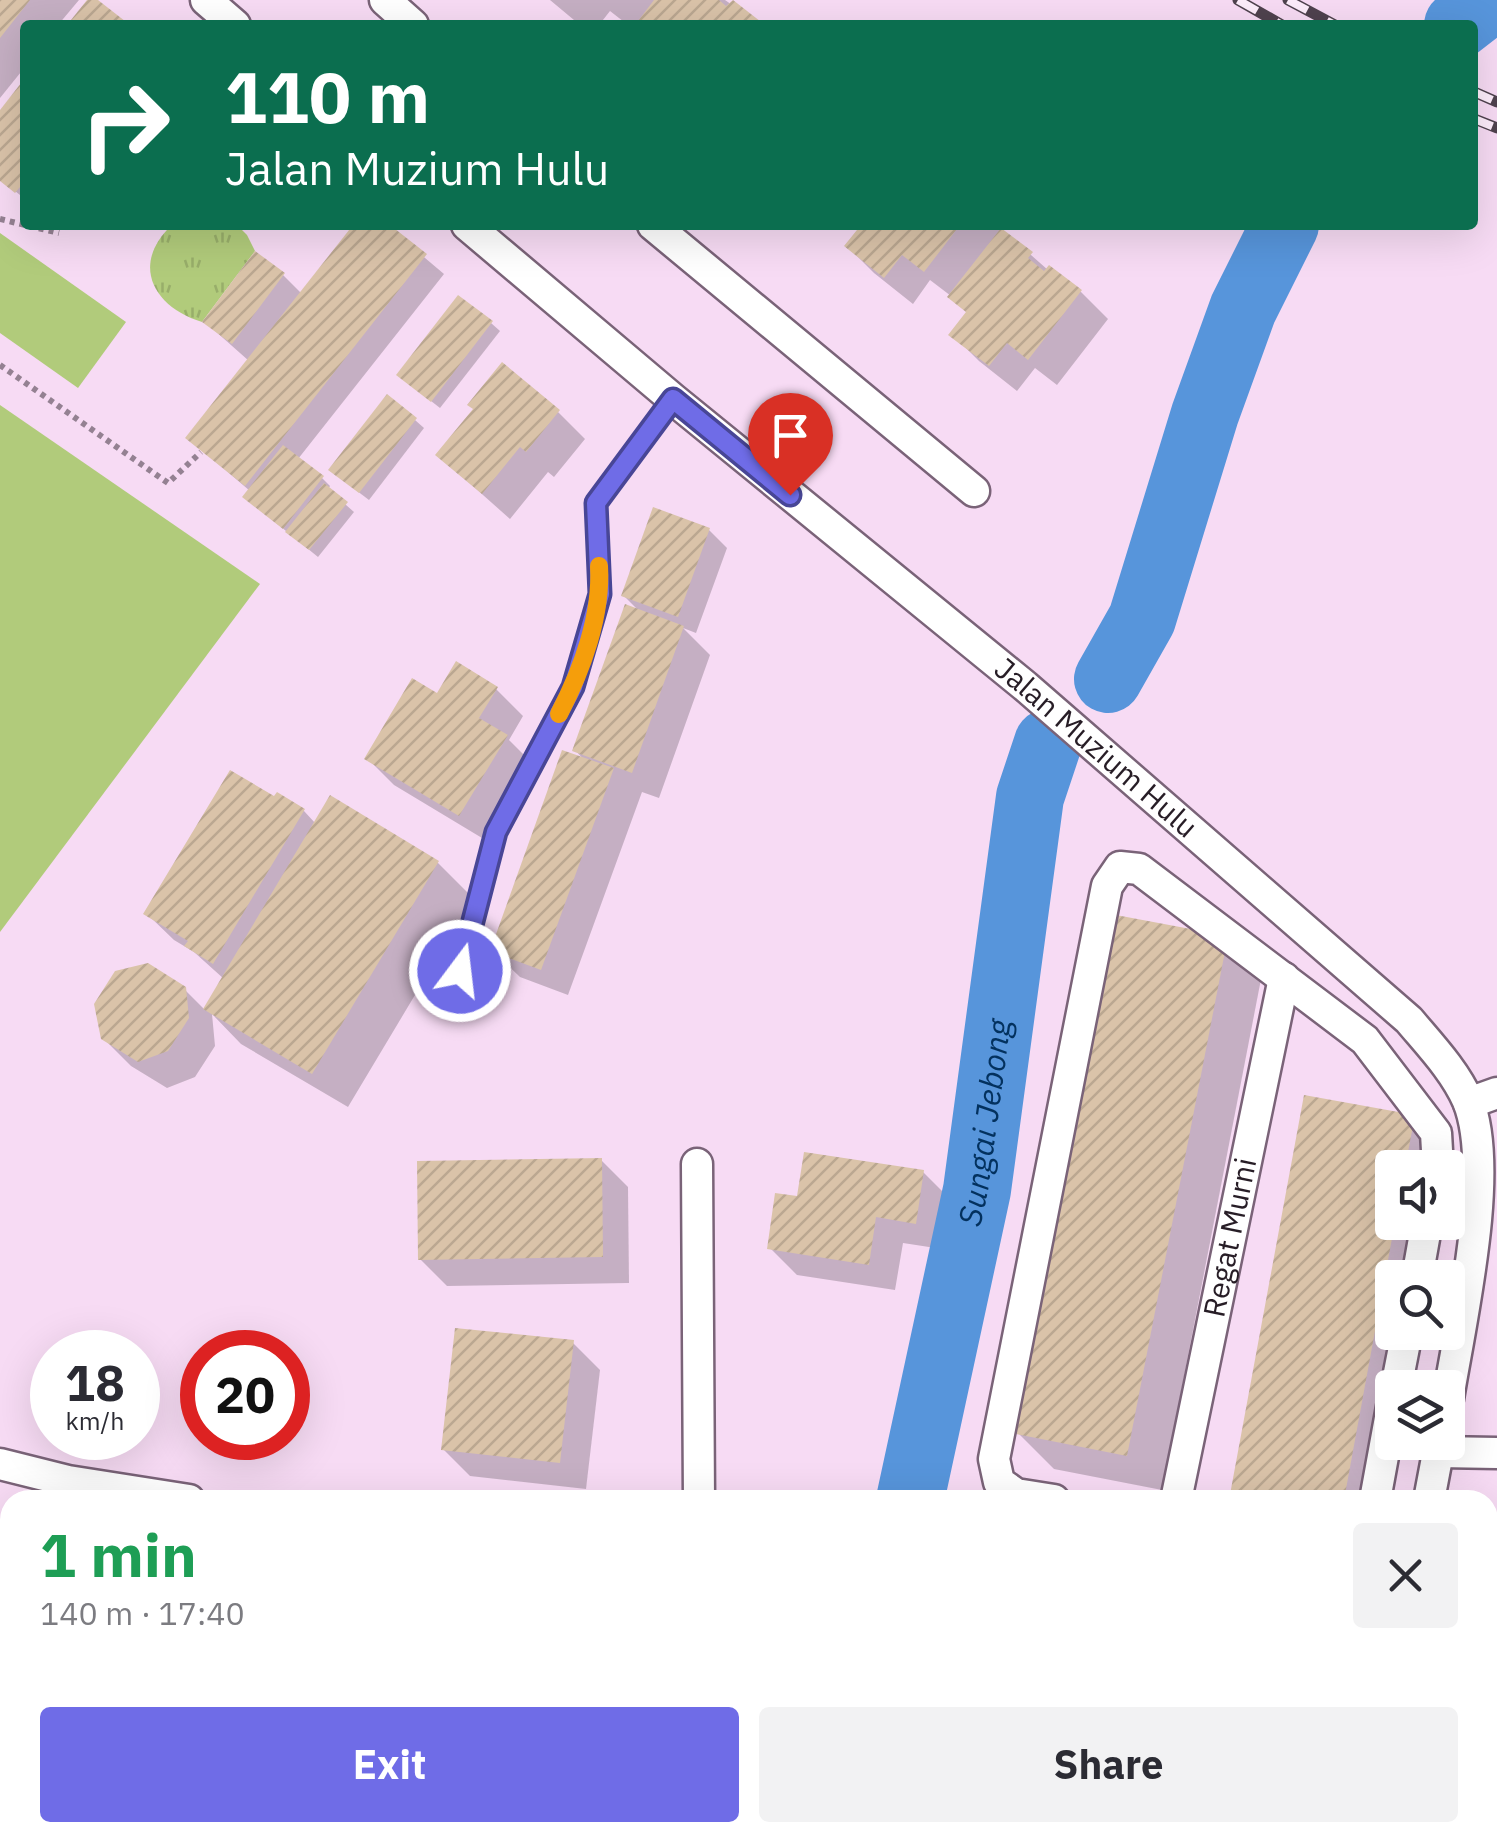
<!DOCTYPE html>
<meta charset="utf-8">
<style>
body{margin:0;font-family:"IBM Plex Sans",sans-serif;background:#f2f2f3;color:#2b2b33;height:100vh;display:flex;flex-direction:column;font-size:38px;white-space:nowrap}
*{box-sizing:border-box;margin:0}
p{font-size:32px;color:#7c7c81}
.icon{flex:none;width:55px;height:55px;fill:none;stroke:currentColor;stroke-width:2;stroke-linecap:round;stroke-linejoin:round}
.map{position:relative;flex:1;overflow:hidden}
.drawer{position:absolute;left:0px;top:1490px;width:1498px;height:352px;display:flex;flex-direction:column;background:#fff;border-radius:30px 30px 0 0;box-shadow:0 10px 40px #0002}
.drawer>*{flex:none}
.top-card{position:absolute;left:20px;top:20px;width:1458px;height:210px;border-radius:10px;box-shadow:0 10px 40px #0002;background:#0b6e4f;color:#fff;overflow:hidden}
.tools{position:absolute;left:1375px;top:1150px;display:grid;gap:20px}
.tools a{display:grid;place-items:center;width:90px;height:90px;border-radius:10px;background:#fff;box-shadow:0 10px 40px #0002;font-size:50px}
.speed{position:absolute;left:30px;top:1330px;display:flex;gap:20px;font-size:50px;font-weight:700;text-align:center}
.speed>*{display:grid;place-content:center;width:130px;height:130px;border-radius:50%;background:#fff;box-shadow:0 10px 40px #0002;line-height:1}
.speed small{font-size:25px;font-weight:400}
.speed .limit{border:15px solid #d22;background:#fff;color:#111}
.pin{position:absolute;display:grid;place-items:center;width:85px;height:85px;color:#fff;margin:-102px -42px;border-radius:50% 50% 50% 0;rotate:-45deg;box-shadow:0 0 10px #0007}
.pin .icon{rotate:45deg}
.me{position:absolute;width:110px;margin:-55px;rotate:15deg;stroke-linejoin:round;filter:drop-shadow(0 0 8px #0008)}
.turn{display:flex;align-items:center;gap:35px;height:210px;padding:0 40px;font-size:45px}
.turn .icon{width:130px;height:130px;stroke-width:2.5}
.turn b{display:block;font-size:70px;line-height:85px}
.round{display:grid;place-items:center;flex:none;width:105px;height:105px;border-radius:10px;background:#f2f2f3}
.summary{display:flex;align-items:center;justify-content:space-between;height:170px;padding:0 40px}
h1{font-size:60px;font-weight:700;line-height:75px;color:#1e9e55}
.button{display:flex;gap:20px;margin-top:auto;padding:20px 40px}
.button a{flex:1;height:115px;border-radius:10px;background:#6f6ce7;color:#fff;font-size:40px;font-weight:700;line-height:115px;text-align:center}
.button a+a{background:#f2f2f3;color:#2b2b33}
.map>svg:first-child{display:block}
</style>
<div class="map">
<svg width="1497" height="1842" viewBox="0 0 1497 1842">
<defs>
<pattern id="grass-tufts" width="24" height="20" patternUnits="userSpaceOnUse" patternTransform="scale(2.5)"><rect width="24" height="20" fill="#b1cb7b"/><path d="M3 7l-1-3M5 7V3M7 7l1-3M15 17l-1-3M17 17v-4M19 17l1-3" fill="none" stroke="#98ae6a"/></pattern>
<pattern id="building-hatch" width="6" height="6" patternUnits="userSpaceOnUse" patternTransform="scale(2.5)"><rect width="6" height="6" fill="#dac3a9"/><path d="M-1 1l2-2M0 6l6-6M5 7l2-2" fill="none" stroke="#bba791"/></pattern>
</defs>
<rect width="100%" height="100%" fill="#f7dbf4"/>
<path fill="url(#grass-tufts)" d="M172 225H237L247 235 255 251 202 322C153 307 130 264 172 225Z"/>
<g fill="#b1cb7b">
<path d="M0 233 126 322 78 388 0 333Z"/>
<path d="M0 405 260 584 0 932Z"/>
</g>
<g fill="#0003">
<path d="M0 0H79L58 25H25V67L0 98Z"/>
<path d="M550 0H725L761 25H628L610 11 599 25H580Z"/>
<path d="M25 82V199L0 179V114Z"/>
<path d="M357 225H386L444 274 298 459 322 478 330 486 328 489 354 512 318 557 254 505 250 491 188 438 249 361 205 322 283 275 302 294Z"/>
<path d="M862 225H997L1048 270 1081 292 1108 319 1057 385 1035 368 1017 391 979 361 952 334 968 314 951 296 930 280 913 304 874 273 847 246Z"/>
<path d="M491 323 500 331 440 408 408 383Z"/>
<path d="M476 409 558 412 585 439 554 477 548 472 510 519 438 455Z"/>
<path d="M415 420 424 428 369 500 340 478Z"/>
<path d="M709 530 727 548 696 633 683 628 710 655 659 798 642 792 568 995 520 977 492 950 585 761 575 750 641 613 624 596Z"/>
<path d="M496 689 523 716 509 740 533 764 487 841 394 785 367 758 438 697Z"/>
<path d="M278 796 304 811 316 824 438 863 473 898 348 1107 241 1044 212 1014 215 1046 195 1077 167 1088 131 1066 103 1038 184 989 205 1010 224 979 194 952 174 940 146 913Z"/>
<path d="M1227 938 1262 974 1162 1490 1054 1469 1019 1434Z"/>
<path d="M1414 1117 1447 1168H1392V1222H1437L1426 1278H1392L1385 1500H1231Z"/>
<path d="M601 1160 628 1187 629 1283 447 1286 420 1259Z"/>
<path d="M923 1172 950 1199 942 1249 903 1243 895 1290 797 1275 770 1248 799 1199Z"/>
<path d="M573 1343 600 1370 586 1489 470 1476 443 1449Z"/>
<path d="M1086 1832H1193L1190 1842H1084Z"/>
</g>
<g fill="none" stroke-linecap="round" stroke-linejoin="round">
<g stroke="#5795db" stroke-width="68">
<path d="M1458 25 1490 0"/>
<path d="M1108 679 1142 619 1205 414 1243 309 1285 225"/>
<path id="s1" d="M910 1500 977 1190 1030 797 1048 743"/>
<path d="M813 1842 815 1832"/>
</g>
</g>
<g fill="url(#building-hatch)">
<path d="M0 0H30L0 38Z"/>
<path d="M87 0H98L130 25H67Z"/>
<path d="M654 0H719L726 6 733 0 765 25H635Z"/>
<path d="M25 78V181L15 193 0 181V110Z"/>
<path d="M353 225H390L427 254 245 486 185 438Z"/>
<path d="M861 225H960L924 272 902 255 884 278 844 246Z"/>
<path d="M1001 228 1033 252 1028 258 1044 271 1049 265 1082 290 1028 360 1007 343 989 366 948 335 966 312 947 297Z"/>
<path d="M255 251 285 273 232 344 202 322Z"/>
<path d="M458 295 493 321 431 402 396 375Z"/>
<path d="M502 362 560 410 526 452 520 447 482 494 435 455 473 409 467 405Z"/>
<path d="M387 394 417 418 359 493 328 470Z"/>
<path d="M283 445 324 476 283 529 242 497Z"/>
<path d="M324 483 348 502 309 550 285 532Z"/>
<path d="M653 507 710 528 678 617 621 596Z"/>
<path d="M625 604 684 626 632 773 572 751Z"/>
<path d="M456 661 498 687 479 718 508 735 459 816 364 759 412 678 437 693Z"/>
<path d="M562 750 614 768 541 970 490 951Z"/>
<path d="M230 770 274 796 277 792 305 809 213 964 184 946 188 941 143 914Z"/>
<path d="M330 795 439 861 312 1074 203 1009Z"/>
<path d="M1116 915 1228 936 1127 1456 1016 1434Z"/>
<path d="M148 963 186 987 189 1018 168 1051 138 1062 101 1039 94 1004 115 971Z"/>
<path d="M1304 1095 1415 1115 1405 1168H1392V1222H1395L1344 1500H1229Z"/>
<path d="M804 1152 924 1170 916 1224 876 1217 869 1265 767 1249 775 1193 797 1196Z"/>
<path d="M602 1158 603 1257 418 1260 417 1161Z"/>
<path d="M455 1328 574 1340 560 1463 441 1450Z"/>
<path d="M1084 1832H1159L1156 1842H1081Z"/>
</g>
<g fill="none" stroke-linecap="round" stroke-linejoin="round">
<defs>
<path id="service" d="M460 971 496 832 573 687 601 595 596 503 673 399"/>
<g id="minor">
<path d="M206 0 235 25"/>
<path d="M385 0 413 25"/>
<path id="s2" d="M467 225 673 399 1025 686 1409 1020C1430 1045 1455 1071 1468 1101 1496 1170 1460 1324 1448 1399"/>
<path d="M653 225 974 491"/>
<path d="M1469 1103 1497 1093"/>
<path d="M697 1164 699 1500"/>
<path d="M1417 1278 1427 1222"/>
<path d="M1396 1388 1407 1332"/>
<path d="M1439 1452 1497 1453"/>
<path d="M0 1464 68 1481 189 1500"/>
<path d="M1054 1500 1016 1494 999 1482 994 1459 1107 886 1120 867 1139 869 1365 1040 1436 1133 1438 1168"/>
<path id="s3" d="M1176 1500 1284 978"/>
<path d="M1375 1500 1392 1407"/>
<path d="M1429 1500 1440 1442"/>
<path d="M1364 1842 1366 1832"/>
</g>
</defs>
<use href="#service" stroke="#7a6378" stroke-width="20"/>
<use href="#minor" stroke="#7a6378" stroke-width="35"/>
<g stroke="#948192" stroke-width="6" stroke-dasharray="5 5" stroke-linecap="butt">
<path d="M0 219 59 233"/>
<path d="M0 365 168 483 201 452"/>
</g>
<use href="#service" stroke="#fff" stroke-width="15"/>
<use href="#minor" stroke="#fff" stroke-width="30"/>
<defs>
<g id="rail">
<path d="M1238 0 1282 25"/>
<path d="M1288 0 1335 25"/>
<path d="M1472 91 1497 102"/>
<path d="M1472 118 1497 128"/>
</g>
</defs>
<use href="#rail" stroke="#4f424e" stroke-width="11"/>
<use href="#rail" stroke="#fdedfb" stroke-width="8" stroke-dasharray="22" stroke-linecap="butt"/>
</g>
<g fill="none" stroke-linecap="round" stroke-linejoin="round">
<defs>
<path id="route" d="M460 971 496 832 573 687 600 594 596 503 673 399 790 495"/>
</defs>
<use href="#route" stroke="#484696" stroke-width="25"/>
<use href="#route" stroke="#6f6ce7" stroke-width="18"/>
<path stroke="#f59e0b" stroke-width="18" d="M559 714C582 670 602 615 599 566"/>
</g>
<g text-anchor="middle" stroke-width="9" stroke-linejoin="round" paint-order="stroke">
<g font-size="30" fill="#271d26" stroke="#fdedfb">
<text dy="10" stroke="none"><textPath href="#s2" startOffset="818">Jalan Muzium Hulu</textPath></text>
<text dy="10" stroke="none"><textPath href="#s3" startOffset="268">Regat Murni</textPath></text>
</g>
<g font-size="32" font-style="italic" fill="#03315e" stroke="#fdedfb">
<text dy="11" stroke="none"><textPath href="#s1" startOffset="385">Sungai Jebong</textPath></text>
</g>
</g>
</svg>
<div class="tools">
<a><svg class="icon" aria-label="sound" viewBox="0 0 24 24"><path d="M4 9h4l5-4v14l-5-4H4zM17 9q2 3 0 6"/></svg></a>
<a><svg class="icon" aria-label="search" viewBox="0 0 24 24"><circle cx="10" cy="10" r="6"/><path d="M15 15l6 6"/></svg></a>
<a><svg class="icon" aria-label="layers" viewBox="0 0 24 24"><path d="M12 4l9 5-9 5-9-5zM3 14l9 5 9-5"/></svg></a>
</div>
<div class="speed"><div>18<small>km/h</small></div><div class="limit">20</div></div>
<div class="pin" style="left:790px;top:495px;background:#d93025"><svg class="icon" aria-label="arrive" viewBox="0 0 24 24"><path d="M6 21V4h12l-3 4 3 4H6"/></svg></div>
<svg class="me" style="left:460px;top:971px" viewBox="-20 -20 40 40"><circle r="17" fill="#6f6ce7" stroke="#fff" stroke-width="3"/><path d="M0-11L8 9 0 5-8 9z" fill="#fff"/></svg>
<div class="top-card">
<div class="turn"><svg class="icon" aria-label="right" viewBox="0 0 24 24"><path d="M7 20v-9h11M14 6l5 5-5 5"/></svg><div><b>110 m</b>Jalan Muzium Hulu</div></div>
</div>
<section class="drawer">
<div class="summary"><div><h1>1 min</h1><p>140 m · 17:40</p></div><a class="round"><svg class="icon" aria-label="close" viewBox="0 0 24 24"><path d="M6 6l12 12M18 6L6 18"/></svg></a></div>
<div class="button"><a>Exit</a><a>Share</a></div>
</section>
</div>
